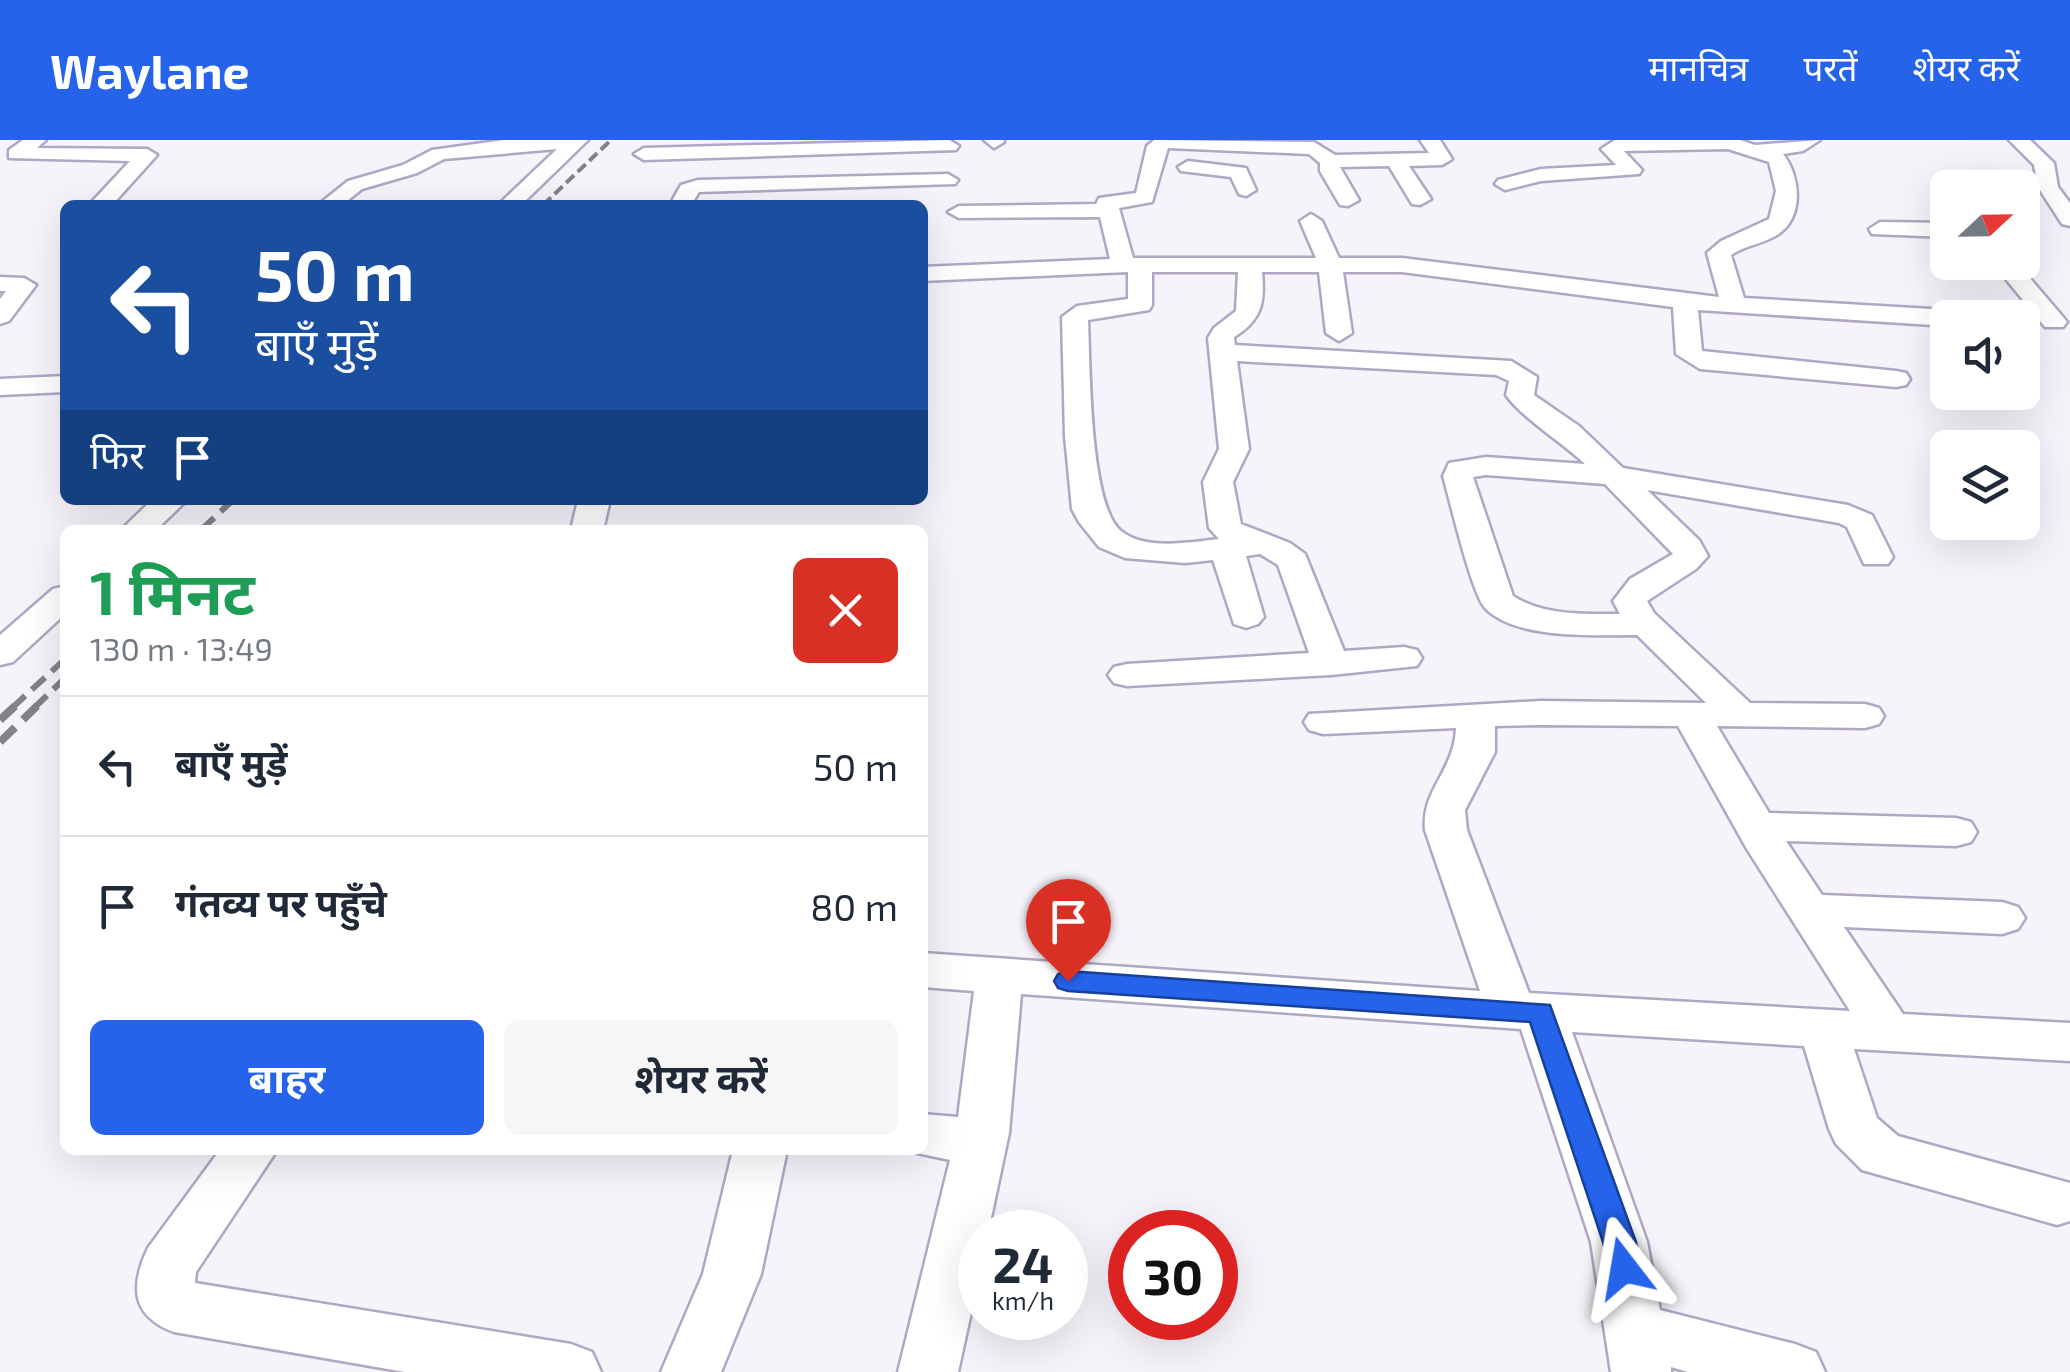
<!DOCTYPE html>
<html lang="hi">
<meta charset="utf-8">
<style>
body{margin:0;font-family:"Exo 2","Noto Sans Devanagari",sans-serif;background:#f6f6f7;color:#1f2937;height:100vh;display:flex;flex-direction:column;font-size:38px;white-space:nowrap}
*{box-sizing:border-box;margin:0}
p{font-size:32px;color:#747a83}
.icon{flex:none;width:55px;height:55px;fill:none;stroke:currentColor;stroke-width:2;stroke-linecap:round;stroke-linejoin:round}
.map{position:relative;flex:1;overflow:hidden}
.drawer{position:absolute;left:60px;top:385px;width:868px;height:630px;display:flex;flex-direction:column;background:#fff;border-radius:15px;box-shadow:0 10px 40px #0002}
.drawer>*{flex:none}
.hud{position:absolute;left:60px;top:60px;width:868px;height:305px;border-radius:15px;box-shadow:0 10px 40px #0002;background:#1a4fa0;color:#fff;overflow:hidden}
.needle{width:65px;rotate:68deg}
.controls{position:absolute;left:1930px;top:30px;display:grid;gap:20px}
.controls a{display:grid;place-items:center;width:110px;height:110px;border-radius:15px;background:#fff;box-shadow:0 10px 40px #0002;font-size:50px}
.speed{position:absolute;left:958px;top:1070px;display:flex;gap:20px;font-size:50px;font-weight:700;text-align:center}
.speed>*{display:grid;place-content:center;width:130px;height:130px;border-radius:50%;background:#fff;box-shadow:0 10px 40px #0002;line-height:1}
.speed small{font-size:25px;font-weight:400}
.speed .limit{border:15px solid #d22;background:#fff;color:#111}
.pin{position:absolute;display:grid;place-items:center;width:85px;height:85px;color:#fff;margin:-102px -42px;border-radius:50% 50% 50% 0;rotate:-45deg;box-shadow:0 0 10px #0007}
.pin .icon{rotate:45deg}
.me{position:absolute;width:110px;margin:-55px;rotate:346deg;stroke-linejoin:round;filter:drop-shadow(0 0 8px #0008)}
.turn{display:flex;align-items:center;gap:35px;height:210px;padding:0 30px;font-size:45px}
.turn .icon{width:130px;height:130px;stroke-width:2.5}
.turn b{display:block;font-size:70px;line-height:85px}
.then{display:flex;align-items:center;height:95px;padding:0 30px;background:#0003;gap:20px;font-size:38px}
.round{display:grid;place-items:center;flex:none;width:105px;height:105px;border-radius:15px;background:#f6f6f7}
.headline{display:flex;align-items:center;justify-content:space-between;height:170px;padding:0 30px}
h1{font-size:60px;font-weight:700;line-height:75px;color:#1e9e55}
.cta{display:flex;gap:20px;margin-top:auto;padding:20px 30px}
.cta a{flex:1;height:115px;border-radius:15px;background:#2563eb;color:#fff;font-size:40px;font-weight:700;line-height:115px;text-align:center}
.cta a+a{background:#f6f6f7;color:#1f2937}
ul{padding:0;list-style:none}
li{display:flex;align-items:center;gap:30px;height:140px;padding:0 30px;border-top:2px solid #e0e1e3}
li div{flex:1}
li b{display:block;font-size:38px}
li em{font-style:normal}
header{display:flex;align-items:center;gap:60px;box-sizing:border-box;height:140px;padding:0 50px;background:#2563eb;color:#fff}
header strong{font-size:48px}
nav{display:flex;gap:55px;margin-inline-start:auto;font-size:35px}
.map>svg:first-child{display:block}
</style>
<header>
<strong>Waylane</strong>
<nav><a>मानचित्र</a><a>परतें</a><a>शेयर करें</a></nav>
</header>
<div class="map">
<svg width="2070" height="1232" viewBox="0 0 2070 1232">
<rect width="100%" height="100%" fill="#f6f4fa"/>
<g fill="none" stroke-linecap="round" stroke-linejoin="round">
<defs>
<g id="minor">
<path d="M23 0H46L37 8 147 9 157 15 112 65H89L130 21 9 18V10Z"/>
<path d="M504 0H588L521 65H498L557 9 444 19 417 33 362 49 342 65H318L348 41 403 25 432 10Z"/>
<path d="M949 0 959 6 956 10 644 20 634 14 644 8Z"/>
<path d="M984 0H1004V2L994 8Z"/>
<path d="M1154 0 1314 2 1335 15 1429 13 1420 0H1440L1452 19 1442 25 1409 26 1431 59 1420 65 1412 64 1389 26 1340 27 1359 60 1348 66 1340 65 1320 31V23L1309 14 1168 8 1152 62 1119 68 1133 118H1316L1300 81 1311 74 1322 81 1339 118H1402L1719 157 1707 113 1721 101 1769 79 1776 51 1769 22 1728 9 1624 11 1642 30 1639 34 1541 41 1505 50 1495 44 1498 40 1541 29 1616 25 1601 9 1615 0H1740L1755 5 1820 0 1803 11 1783 14C1801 37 1804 78 1777 95 1763 104 1745 105 1731 115L1744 158 1948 170 1960 178H1948V186L1698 170 1702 211 1896 231 1906 233 1910 239 1906 245 1896 247 1700 229 1676 214 1673 167 1402 132H1343L1352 193 1339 201 1326 193 1319 132H1262C1265 162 1262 180 1234 197L1235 205 1511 221 1537 237 1534 255 1579 286 1623 328 1848 365 1872 375 1893 417 1888 424H1864L1847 387 1839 383 1647 350 1699 400 1708 416 1696 429 1647 461 1654 473 1750 563 1865 564 1879 568 1884 576 1879 584 1865 588 1717 586 1769 673 1956 678 1971 682 1977 692 1971 702 1956 706 1786 701 1822 755 2002 762 2018 767 2025 778 2018 789 2002 794 1844 787 1903 874 2070 883V921L1854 909 1877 978 1898 996 2070 1043V1081L2057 1085 1862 1030 1836 1004 1829 989 1804 906 1572 892 1647 1102 1660 1170 1795 1204 1816 1212 1825 1232H1688L1671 1227V1232H1611L1591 1102 1521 889 1021 854 1009 993 988 1092H980V1131L958 1232H898L950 1020 903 1010H922V974L958 977 974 851 922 847V813L1480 851 1425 690C1421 650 1454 632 1456 588L1323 594 1309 590 1304 582 1309 574 1540 561 1706 563 1637 495C1595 495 1518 500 1486 469 1472 456 1450 360 1443 336L1449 323 1486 317 1585 324C1563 303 1521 277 1506 255L1509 241 1496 235 1237 221 1249 309 1233 342 1241 384 1290 403 1305 414 1344 511 1404 507 1417 510 1422 518 1417 526 1331 535 1127 546 1114 543 1108 535 1114 527 1127 524 1309 513 1278 425 1260 414 1246 416 1264 477 1258 484 1246 488 1234 484 1213 420 1185 423 1125 418 1099 407 1079 382 1072 369 1065 296 1062 177 1077 166 1128 159V132L922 141V127L1110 119 1100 77 959 78 948 72 959 66 1096 64 1099 58 1136 53 1147 6ZM1152 132H1238L1236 171 1214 188 1208 198 1219 309 1203 342 1209 388 1219 399C1190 402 1145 411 1121 391 1089 365 1090 225 1088 180L1149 170 1152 165ZM1486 335 1605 344 1673 414 1630 439 1613 461 1620 474C1584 474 1544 476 1513 456L1473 337ZM1540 585 1678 586 1747 709 1850 871 1529 853 1467 690 1465 670 1495 612V586Z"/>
<path d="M2009 0H2030L2054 23 2058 47 2070 63V86L2062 84 2038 47 2034 25Z"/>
<path d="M1188 21 1246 28 1256 50 1246 56 1239 54 1231 37 1181 31 1178 27Z"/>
<path d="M948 34 958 40 955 44 699 52 691 65H675L672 61 681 45 698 40Z"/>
<path d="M1880 82 1948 83V97L1872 94 1869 89Z"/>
<path d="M1992 122H2016L2063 177 2067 182 2063 187H2045Z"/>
<path d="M0 137 24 138 36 145 9 181 0 184V159L6 151H0Z"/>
<path d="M65 236V252L0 255V239Z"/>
<path d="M152 360H187L156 390H121Z"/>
<path d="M578 360H610L603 390H571Z"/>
<path d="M65 446V474L13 522 0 525V495L53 449Z"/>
<path d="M220 1010H277L196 1132 195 1143 571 1204 592 1212 601 1232H405L174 1192C131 1176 130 1146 148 1108Z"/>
<path d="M733 1010H787L761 1134 721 1232H661L703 1134Z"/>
</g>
</defs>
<use href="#minor" stroke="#afa7c4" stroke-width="5"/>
<use href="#minor" fill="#fff" fill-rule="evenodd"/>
<path stroke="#83818a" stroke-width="4" stroke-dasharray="11 5" stroke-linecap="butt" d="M543 65 611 0"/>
<g stroke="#83818a" stroke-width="6" stroke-dasharray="18 9" stroke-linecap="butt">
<path d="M201 390 233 360"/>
<path d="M12 568 65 519"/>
<path d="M34 568 65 538"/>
</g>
<g stroke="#83818a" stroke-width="8" stroke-dasharray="21 11" stroke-linecap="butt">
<path d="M0 580 15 566"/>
<path d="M0 602 37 566"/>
</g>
</g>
<path fill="#2563eb" stroke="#184099" stroke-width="2.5" d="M1068 831 1550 865 1636 1102 1641 1128 1636 1139 1624 1143 1613 1139 1603 1102 1530 882 1068 851 1058 848 1054 841 1058 834Z"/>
</svg>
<div class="controls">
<a><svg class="needle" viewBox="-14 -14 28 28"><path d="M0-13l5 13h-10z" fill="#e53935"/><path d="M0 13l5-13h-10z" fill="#747a83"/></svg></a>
<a><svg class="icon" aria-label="sound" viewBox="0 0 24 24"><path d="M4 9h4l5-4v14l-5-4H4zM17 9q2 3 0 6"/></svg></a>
<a><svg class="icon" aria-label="layers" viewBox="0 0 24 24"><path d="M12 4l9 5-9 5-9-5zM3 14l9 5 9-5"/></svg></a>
</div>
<div class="speed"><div>24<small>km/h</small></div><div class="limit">30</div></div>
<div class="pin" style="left:1068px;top:841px;background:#d93025"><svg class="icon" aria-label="arrive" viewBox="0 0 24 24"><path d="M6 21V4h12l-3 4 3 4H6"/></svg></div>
<svg class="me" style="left:1624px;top:1128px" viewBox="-20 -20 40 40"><path d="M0-17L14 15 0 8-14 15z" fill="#2563eb" stroke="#fff" stroke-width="4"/></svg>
<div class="hud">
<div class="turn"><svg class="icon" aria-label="left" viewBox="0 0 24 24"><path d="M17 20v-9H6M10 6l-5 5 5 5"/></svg><div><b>50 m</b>बाएँ मुड़ें</div></div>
<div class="then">फिर<svg class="icon" aria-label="arrive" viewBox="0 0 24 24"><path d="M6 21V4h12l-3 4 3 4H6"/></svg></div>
</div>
<section class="drawer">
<div class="headline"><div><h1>1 मिनट</h1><p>130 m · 13:49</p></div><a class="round" style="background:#d93025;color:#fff"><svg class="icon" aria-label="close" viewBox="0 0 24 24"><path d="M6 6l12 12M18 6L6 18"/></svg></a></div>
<ul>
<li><svg class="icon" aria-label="left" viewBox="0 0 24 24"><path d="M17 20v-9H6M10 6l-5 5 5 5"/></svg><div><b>बाएँ मुड़ें</b></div><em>50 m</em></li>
<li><svg class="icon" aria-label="arrive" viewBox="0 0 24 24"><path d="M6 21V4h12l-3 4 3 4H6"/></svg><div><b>गंतव्य पर पहुँचे</b></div><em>80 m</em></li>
</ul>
<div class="cta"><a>बाहर</a><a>शेयर करें</a></div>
</section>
</div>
